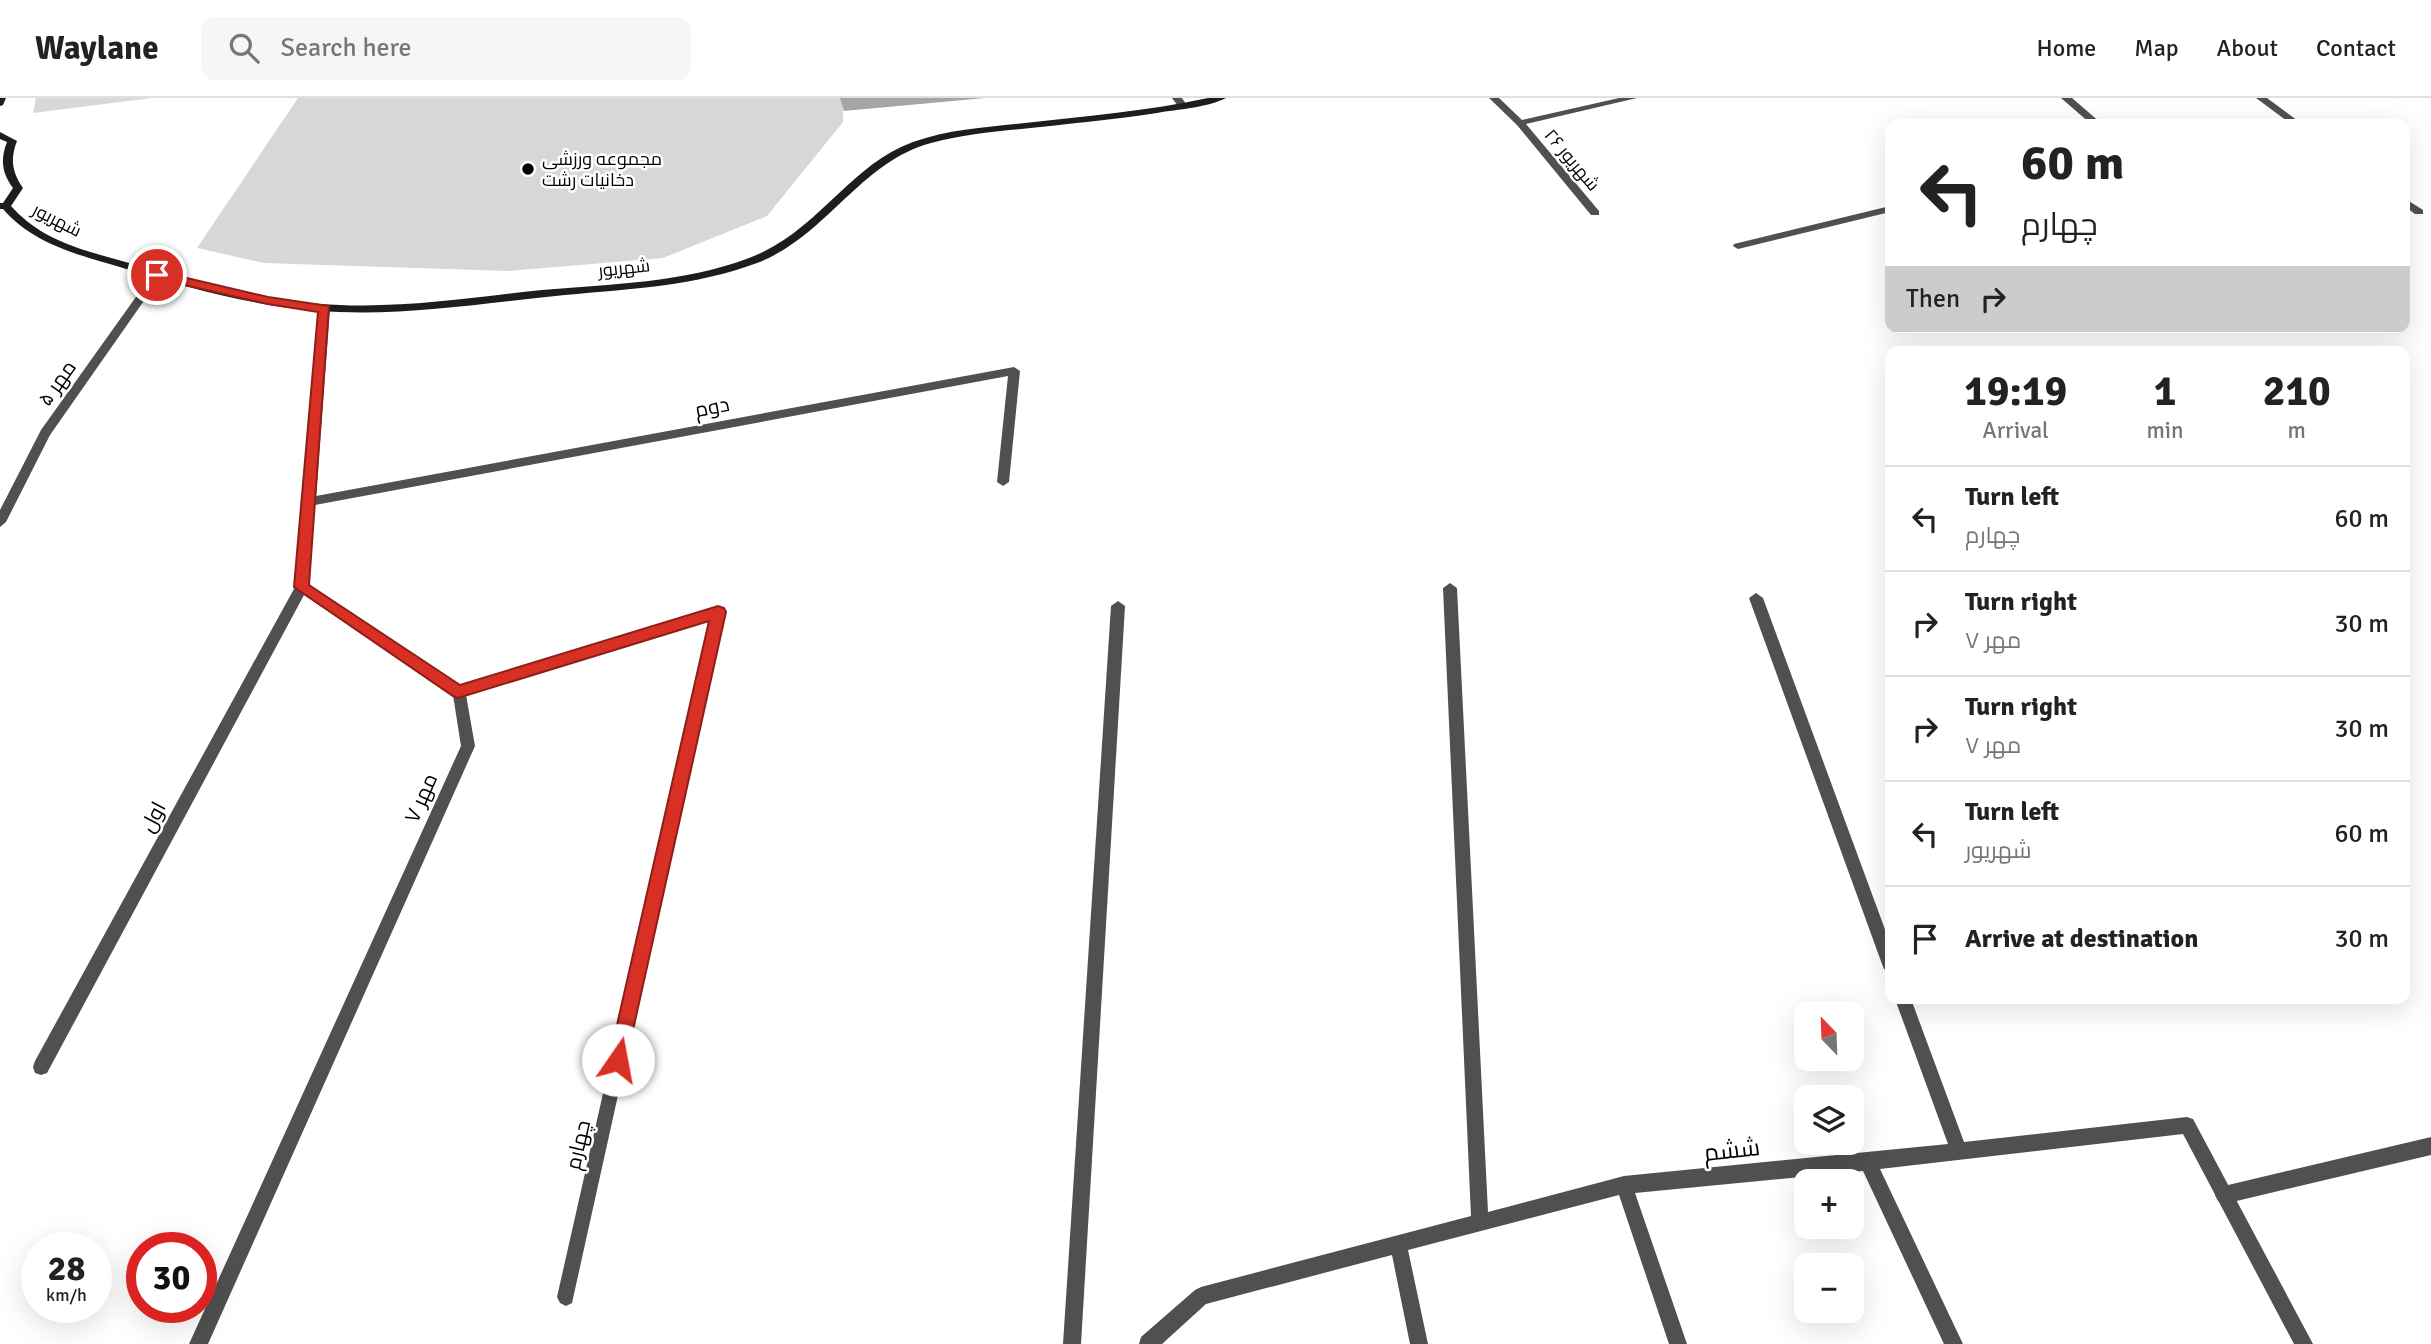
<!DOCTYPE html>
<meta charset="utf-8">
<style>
body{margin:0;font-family:Signika,Cairo,sans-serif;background:#f6f6f6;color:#222;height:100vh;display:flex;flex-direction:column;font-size:26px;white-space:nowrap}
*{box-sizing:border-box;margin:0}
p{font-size:23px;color:#767676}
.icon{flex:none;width:38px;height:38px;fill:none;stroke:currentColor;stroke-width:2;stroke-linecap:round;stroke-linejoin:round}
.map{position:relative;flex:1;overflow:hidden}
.details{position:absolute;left:1885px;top:248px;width:525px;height:658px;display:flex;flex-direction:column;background:#fff;border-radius:14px;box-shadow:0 7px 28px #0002}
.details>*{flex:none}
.banner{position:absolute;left:1885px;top:21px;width:525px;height:214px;border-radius:14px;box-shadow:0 7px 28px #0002;background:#fff;color:#222;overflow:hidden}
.needle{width:46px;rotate:337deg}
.controls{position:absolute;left:1794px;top:903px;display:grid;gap:14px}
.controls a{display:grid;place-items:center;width:70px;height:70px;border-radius:14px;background:#fff;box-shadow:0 7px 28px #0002;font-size:35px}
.speed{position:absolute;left:21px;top:1134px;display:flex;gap:14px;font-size:35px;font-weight:700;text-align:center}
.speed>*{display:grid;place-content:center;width:91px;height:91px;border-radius:50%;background:#fff;box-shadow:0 7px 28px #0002;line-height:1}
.speed small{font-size:18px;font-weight:400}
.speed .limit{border:10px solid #d22;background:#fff;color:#111}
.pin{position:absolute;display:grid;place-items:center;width:60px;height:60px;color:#fff;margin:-30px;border:4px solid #fff;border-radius:50%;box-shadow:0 2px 7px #0007}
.me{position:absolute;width:77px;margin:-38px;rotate:12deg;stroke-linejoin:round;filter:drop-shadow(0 0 5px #0008)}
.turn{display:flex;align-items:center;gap:24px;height:147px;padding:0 21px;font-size:32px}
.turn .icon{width:91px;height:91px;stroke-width:2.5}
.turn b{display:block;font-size:49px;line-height:60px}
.then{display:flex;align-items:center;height:66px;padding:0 21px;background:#0003;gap:14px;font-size:26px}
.eta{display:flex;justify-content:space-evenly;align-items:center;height:119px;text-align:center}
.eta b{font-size:42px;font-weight:700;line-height:49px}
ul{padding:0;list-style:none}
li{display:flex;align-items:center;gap:21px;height:105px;padding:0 21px;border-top:2px solid #e0e0e0}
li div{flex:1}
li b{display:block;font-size:26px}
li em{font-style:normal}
header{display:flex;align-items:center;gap:42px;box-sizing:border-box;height:98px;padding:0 35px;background:#fff;border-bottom:2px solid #e0e0e0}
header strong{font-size:33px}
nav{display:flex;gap:38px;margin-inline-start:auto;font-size:24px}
.search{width:490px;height:63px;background:#f6f6f6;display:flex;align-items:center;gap:18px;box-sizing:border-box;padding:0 24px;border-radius:14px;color:#767676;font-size:26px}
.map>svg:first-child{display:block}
</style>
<header>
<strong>Waylane</strong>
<div class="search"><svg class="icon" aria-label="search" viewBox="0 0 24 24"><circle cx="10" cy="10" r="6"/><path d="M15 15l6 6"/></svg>Search here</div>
<nav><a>Home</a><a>Map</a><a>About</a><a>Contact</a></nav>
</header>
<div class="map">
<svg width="2431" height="1246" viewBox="0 0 2431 1246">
<rect width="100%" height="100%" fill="#fff"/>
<g fill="#d7d7d7">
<path d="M36 0H152L33 15Z"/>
<path d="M298 0H843V24L767 118 663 160 508 173 264 165 197 150Z"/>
</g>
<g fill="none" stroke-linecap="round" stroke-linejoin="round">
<path fill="#505050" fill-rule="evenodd" d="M2431 1039V1057L2224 1106 2218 1103 2215 1097 2218 1091 2224 1088Z"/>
<g fill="#505050" fill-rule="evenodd">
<path d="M1172 0H1182L1188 9 1180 11Z"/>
<path d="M1489 0H1499L1522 22 1619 0H1637L1526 26 1599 113V117H1591L1517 27Z"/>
<path d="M2061 0H2072L2102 26H2091Z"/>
<path d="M2256 0H2267L2302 26H2291Z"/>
<path d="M2404 100 2423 112V116H2415L2404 108Z"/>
<path d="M1890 108V114L1738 151 1733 148 1734 146Z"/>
<path d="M157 174 162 177 50 337 6 424 0 429V412L41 332 153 175Z"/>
<path d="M325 207 330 211 316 398 1014 269 1020 273 1009 384 1003 388 997 384 1008 278 315 407 309 487 461 588 718 509 725 514 572 1205 566 1208 560 1205 557 1199 710 522 466 597 475 648 208 1246H189L461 648 453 597 304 497 47 975 41 977 35 975 33 969 35 963 295 489 303 407 301 404 303 401 320 211Z"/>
<path d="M1450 485 1457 490 1488 1114 1624 1078 1948 1046 1895 901H1911L1964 1044 2187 1019 2193 1021 2313 1246H2294L2183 1036 1880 1071 1963 1246H1944L1863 1073 1635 1095 1687 1246H1669L1619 1097 1408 1152 1428 1246H1410L1392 1157 1206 1206 1162 1246H1139L1141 1239 1195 1192 1201 1189 1471 1118 1443 490Z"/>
<path d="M1756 495 1763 500 1890 845V873L1884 871 1882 866 1749 500Z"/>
<path d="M1118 503 1125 508 1081 1246H1063L1111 508Z"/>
</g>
<g fill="#1d1d1d" fill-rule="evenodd">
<path d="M0 0H6L3 7 0 8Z"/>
<path d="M1208 0H1226C1207 10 1178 11 1157 15 1112 22 1066 26 1021 31 991 34 961 37 931 45 860 64 826 139 757 165 696 188 630 191 565 197 491 204 414 217 339 214 265 212 193 191 123 170 80 157 34 147 3 111H0V105H3L13 90C2 75 0 62 7 44L0 41V34L17 43C10 61 12 74 23 90L11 108C21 119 32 128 46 136 71 150 101 157 129 165 198 186 268 205 340 207 407 210 476 199 542 192 611 186 683 185 749 160 817 135 849 67 913 44 949 31 988 29 1025 25 1086 18 1148 13 1208 0Z"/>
</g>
</g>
<path fill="#a5a5a5" d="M840 0H985L844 13Z"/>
<path fill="#d93025" stroke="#8d1f18" stroke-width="2" d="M157 173 268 199 329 208 309 487 460 587 718 508 724 510 726 514 625 968 618 971 612 968 609 962 709 523 458 600 453 598 294 489 318 214 268 206 153 180V174Z"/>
<circle fill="#000" stroke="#fff" stroke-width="2.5" cx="528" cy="71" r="7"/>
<g text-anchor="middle" stroke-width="5" stroke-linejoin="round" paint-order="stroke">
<g font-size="18" fill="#000" stroke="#fff" text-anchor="start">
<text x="542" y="67">مجموعه ورزشی<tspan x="542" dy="21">دخانیات رشت</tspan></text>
</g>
<g font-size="18" fill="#000" stroke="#fff">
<text transform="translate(1572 62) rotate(50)" y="6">شهریور ۲۶</text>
<text transform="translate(57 122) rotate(27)" y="6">شهریور</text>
<text transform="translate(624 170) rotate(-6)" y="6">شهریور</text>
</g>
<g font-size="21" fill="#000" stroke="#fff">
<text transform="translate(57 285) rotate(-55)" y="7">مهر ۵</text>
<text transform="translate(712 309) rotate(-11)" y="7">دوم</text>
<text transform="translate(421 700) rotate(-66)" y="7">مهر ۷</text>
<text transform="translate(153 719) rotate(-62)" y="7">اول</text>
<text transform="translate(578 1047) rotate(-77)" y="7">چهارم</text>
</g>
<g font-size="24" fill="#000" stroke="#fff">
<text transform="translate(1732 1052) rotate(-6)" y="8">ششم</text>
</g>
</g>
</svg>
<div class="controls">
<a><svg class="needle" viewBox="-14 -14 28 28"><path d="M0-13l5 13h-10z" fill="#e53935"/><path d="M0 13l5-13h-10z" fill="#767676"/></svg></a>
<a><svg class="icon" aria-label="layers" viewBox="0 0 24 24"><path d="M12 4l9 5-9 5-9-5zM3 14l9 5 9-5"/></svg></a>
<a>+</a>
<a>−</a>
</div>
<div class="speed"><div>28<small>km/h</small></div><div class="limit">30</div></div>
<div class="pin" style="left:157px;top:177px;background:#d93025"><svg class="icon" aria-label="arrive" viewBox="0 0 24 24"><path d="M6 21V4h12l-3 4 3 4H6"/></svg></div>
<svg class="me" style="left:618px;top:962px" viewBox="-20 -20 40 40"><circle r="19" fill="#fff"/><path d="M0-13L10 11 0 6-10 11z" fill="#d93025"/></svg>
<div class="banner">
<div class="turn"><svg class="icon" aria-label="left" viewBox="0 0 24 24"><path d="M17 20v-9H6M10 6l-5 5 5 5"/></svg><div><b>60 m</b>چهارم</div></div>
<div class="then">Then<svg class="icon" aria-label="right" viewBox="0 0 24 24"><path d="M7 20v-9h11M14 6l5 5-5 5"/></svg></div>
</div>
<section class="details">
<div class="eta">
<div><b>19:19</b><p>Arrival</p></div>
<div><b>1</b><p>min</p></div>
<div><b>210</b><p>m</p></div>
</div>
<ul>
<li><svg class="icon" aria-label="left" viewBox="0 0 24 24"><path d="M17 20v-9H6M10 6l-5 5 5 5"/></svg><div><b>Turn left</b><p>چهارم</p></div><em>60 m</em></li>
<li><svg class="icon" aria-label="right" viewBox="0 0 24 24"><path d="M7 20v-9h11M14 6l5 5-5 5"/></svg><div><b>Turn right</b><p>مهر ۷</p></div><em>30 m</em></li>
<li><svg class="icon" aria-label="right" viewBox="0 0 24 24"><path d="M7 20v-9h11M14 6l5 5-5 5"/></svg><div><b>Turn right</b><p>مهر ۷</p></div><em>30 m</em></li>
<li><svg class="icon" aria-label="left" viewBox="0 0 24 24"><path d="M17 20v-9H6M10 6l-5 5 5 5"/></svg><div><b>Turn left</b><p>شهریور</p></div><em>60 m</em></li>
<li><svg class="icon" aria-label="arrive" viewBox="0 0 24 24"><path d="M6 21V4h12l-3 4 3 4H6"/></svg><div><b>Arrive at destination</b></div><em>30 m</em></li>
</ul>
</section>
</div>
